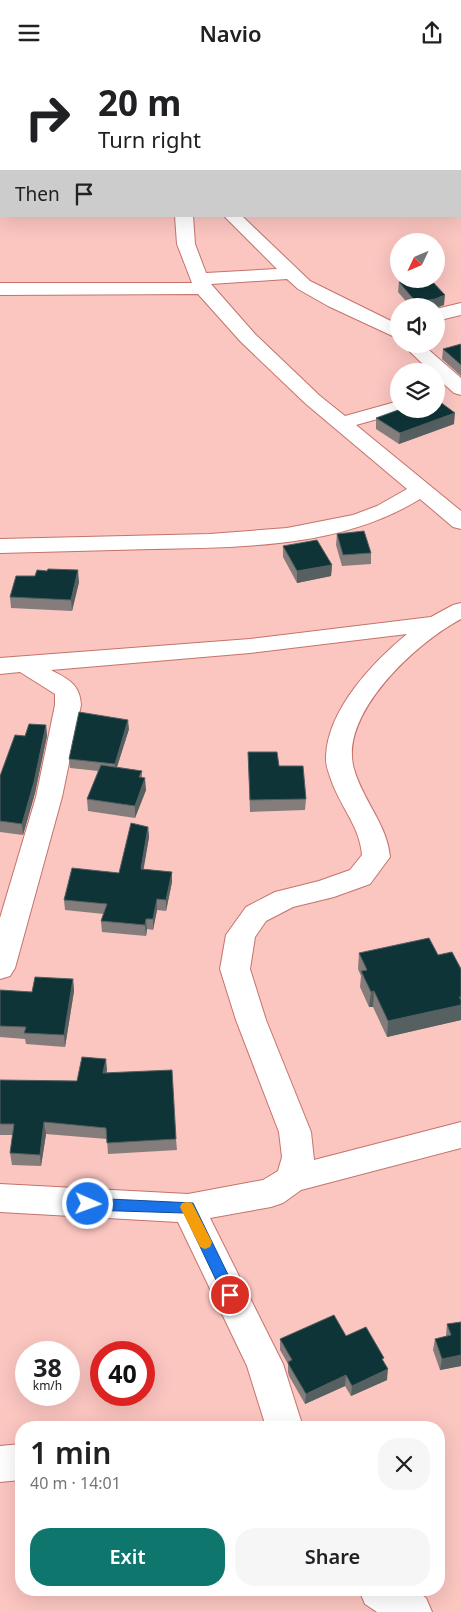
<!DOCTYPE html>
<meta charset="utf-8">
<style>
body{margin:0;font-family:"Noto Sans",sans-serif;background:#f6f6f6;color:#202124;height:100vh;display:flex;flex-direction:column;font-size:19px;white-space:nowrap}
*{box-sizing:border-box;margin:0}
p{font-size:16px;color:#757577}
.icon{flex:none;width:28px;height:28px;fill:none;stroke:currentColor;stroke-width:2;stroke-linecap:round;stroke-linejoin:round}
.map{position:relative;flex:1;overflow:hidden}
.side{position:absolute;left:15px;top:1356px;width:430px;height:175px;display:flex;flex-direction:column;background:#fff;border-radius:20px;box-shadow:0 5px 20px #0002}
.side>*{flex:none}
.top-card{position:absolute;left:0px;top:0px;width:461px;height:152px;box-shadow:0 5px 20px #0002;background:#fff;color:#202124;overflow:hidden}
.needle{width:32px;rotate:226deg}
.buttons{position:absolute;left:390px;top:168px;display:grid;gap:10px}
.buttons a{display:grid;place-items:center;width:55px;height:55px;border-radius:50%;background:#fff;box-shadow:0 5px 20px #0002;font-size:25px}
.speed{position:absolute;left:15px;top:1276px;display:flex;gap:10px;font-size:25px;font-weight:700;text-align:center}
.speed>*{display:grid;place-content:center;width:65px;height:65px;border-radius:50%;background:#fff;box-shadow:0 5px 20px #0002;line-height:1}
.speed small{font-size:12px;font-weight:400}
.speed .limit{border:8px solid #d22;background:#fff;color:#111}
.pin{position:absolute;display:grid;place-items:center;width:42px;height:42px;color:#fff;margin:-21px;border:2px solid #fff;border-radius:50%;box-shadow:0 1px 5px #0007}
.me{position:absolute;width:55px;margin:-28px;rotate:92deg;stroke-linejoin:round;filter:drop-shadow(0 0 4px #0008)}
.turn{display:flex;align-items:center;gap:18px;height:105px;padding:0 15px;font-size:22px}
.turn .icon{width:65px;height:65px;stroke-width:2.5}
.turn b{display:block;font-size:35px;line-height:42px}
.then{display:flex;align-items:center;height:48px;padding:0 15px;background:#0003;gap:10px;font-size:19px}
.round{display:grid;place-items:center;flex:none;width:52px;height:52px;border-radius:20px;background:#f6f6f6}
.summary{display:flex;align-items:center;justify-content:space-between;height:85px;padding:0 15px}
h1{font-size:30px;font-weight:600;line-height:38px}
.button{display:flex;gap:10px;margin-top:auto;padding:10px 15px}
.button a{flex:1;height:58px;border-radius:20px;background:#0f766e;color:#fff;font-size:20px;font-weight:600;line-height:58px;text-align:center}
.button a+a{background:#f6f6f6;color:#202124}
header{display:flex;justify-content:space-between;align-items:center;height:65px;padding:0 15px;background:#fff;font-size:22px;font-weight:600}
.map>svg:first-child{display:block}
</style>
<header><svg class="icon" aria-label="menu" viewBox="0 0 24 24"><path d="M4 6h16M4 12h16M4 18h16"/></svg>Navio<svg class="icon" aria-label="share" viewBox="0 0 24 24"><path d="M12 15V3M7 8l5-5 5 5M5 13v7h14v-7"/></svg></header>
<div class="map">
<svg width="461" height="1547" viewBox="0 0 461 1547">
<rect width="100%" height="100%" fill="#fbc5c0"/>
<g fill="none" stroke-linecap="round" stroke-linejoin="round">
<defs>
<g id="minor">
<rect x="211" y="0" width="14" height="1"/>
<rect x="0" y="14" width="1" height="9"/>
<rect x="460" y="25" width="1" height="10"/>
<rect x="0" y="130" width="1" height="10"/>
<path d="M175 151H193L195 179 206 208 277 204 224 151H242L310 216 399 260V274L328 241 298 224 287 214 211 219 255 269 320 331 345 351 399 336V344H408L406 346 356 360 461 446V464L453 462 420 434C341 483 242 482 152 484 101 485 51 487 0 488V474L210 469 287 463 353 450 377 441 407 424 306 339 241 277 198 229 0 230V218H192L177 179Z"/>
<path d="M461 238V250L436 256V244Z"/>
<path d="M402 279H422L461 313V330L454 328 436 312V306H430Z"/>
<path d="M461 538V554C417 577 338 649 354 704 363 736 387 759 390 792L370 819 334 832 293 842 266 856 255 872 250 904 266 955 311 1067 314 1095 461 1057V1083L301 1125 283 1138 271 1142 210 1153 283 1299 303 1362H266L247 1301 178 1157 0 1147V1119L188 1129 263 1115 278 1106 282 1092 279 1067 236 955 220 904 226 870 246 842 275 827 319 816 350 805 362 790C360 763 343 745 333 720 330 711 325 701 326 691 328 644 373 597 407 569L250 588 51 605C68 614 80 619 81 640L62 732 15 903 10 911 0 914V853L36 732 55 640V629L20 607 0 609V593L250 574 431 552 453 540Z"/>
<path d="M21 1379V1415L0 1417V1381Z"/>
<path d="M359 1525H415L426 1533 432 1547H377L365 1539Z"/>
</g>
</defs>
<use href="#minor" stroke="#c4736c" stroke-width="2"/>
<use href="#minor" fill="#fff" fill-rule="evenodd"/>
</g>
<g fill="#857c7c">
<path d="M399 217 444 240 436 241H410L398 227Z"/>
<path d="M461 279V311L442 294 443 284Z"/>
<path d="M376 353 454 359 399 379 376 364Z"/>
<path d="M337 469 371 488V499L342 501 336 480Z"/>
<path d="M283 481 332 500 331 511 297 518 283 492Z"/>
<path d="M47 506 79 517 72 546 11 543 10 532 35 511Z"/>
<path d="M46 660 47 671 35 728 23 770 0 767V711L25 671Z"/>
<path d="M129 664 117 702 142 706V713L146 725 135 753 88 746 87 734 98 706 70 703 69 694Z"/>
<path d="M248 687 279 701 306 734 305 745 250 747Z"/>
<path d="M148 762 149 772 143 804 172 807V817L166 846 157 845 153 865 147 864 146 871 102 867 101 856 104 849 65 845 64 835 119 808Z"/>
<path d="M359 888 461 955 387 972 373 942H369L360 922 361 911 358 904Z"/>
<path d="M73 914 74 926 65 982 26 979 25 974 0 972V925L32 927Z"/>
<path d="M106 994V1008L176 1074 177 1085 108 1089 107 1074 46 1069 41 1101 12 1100 10 1088 13 1070H0V1015L77 1016Z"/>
<path d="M461 1257V1301L440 1305 433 1285 435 1274 446 1271 447 1259Z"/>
<path d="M346 1271 384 1297 387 1315 351 1331 345 1321 305 1339 289 1311 288 1307V1299L280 1285V1274Z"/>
</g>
<g fill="#566061">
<path d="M445 230 444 240 436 243V241H415L416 237Z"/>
<path d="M455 348 454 359 399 379 400 368Z"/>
<path d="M332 500 331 511 297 518V506Z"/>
<path d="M78 505 79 517 72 546 71 535Z"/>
<path d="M128 655 129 664 115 708V699Z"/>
<path d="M46 660 47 671 35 728 23 770 22 759Z"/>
<path d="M145 713 146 725 135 753V741Z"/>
<path d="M148 762 149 772 142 814 141 804Z"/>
<path d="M172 807V817L166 846V835Z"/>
<path d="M157 834V845L153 865V854Z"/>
<path d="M146 854 147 864 146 871 145 860Z"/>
<path d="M73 914 74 926 65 982 64 970Z"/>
<path d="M374 926 373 942H369L371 927Z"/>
<path d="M459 932H461V955L387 972 388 956Z"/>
<path d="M106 994 107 1005 104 1020 103 1008Z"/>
<path d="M44 1057 46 1069 41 1101 40 1090Z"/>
<path d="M461 1290V1301L440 1305 442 1294Z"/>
<path d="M388 1304 387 1315 351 1331 352 1321Z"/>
<path d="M346 1310 345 1321 305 1339 306 1329Z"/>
</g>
<g fill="#0f3438" stroke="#566061">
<path d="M0 0H6V1H1V4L0 3Z"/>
<path d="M421 214H430L445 230 435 234 416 237 399 217Z"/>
<path d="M461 279V300L443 284Z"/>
<path d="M436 334 455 348 400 368 376 353 401 344H436Z"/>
<path d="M364 466 371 488 343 490 337 469Z"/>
<path d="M317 475 332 500 297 506 283 481Z"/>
<path d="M48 504 78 505 71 535 10 532 16 511H35L37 505 47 506Z"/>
<path d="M79 647 128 655 115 699 69 694Z"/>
<path d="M29 659 46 660 34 717 22 759 0 756V711L15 670 25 671Z"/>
<path d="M248 687H277L279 701H303L306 734 250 735Z"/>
<path d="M101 700 142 706 139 712 145 713 135 741 87 734Z"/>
<path d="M131 758 148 762 141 804 172 807 166 835 157 834 153 854H146L145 860 101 856 107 839 64 835 72 803 119 808Z"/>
<path d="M429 873 438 890 452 887 461 904V932H459L461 935V940L388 956 374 926 371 927 361 906 367 905 359 888Z"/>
<path d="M35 912 73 914 64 970 24 968 26 962 0 961V925L32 927Z"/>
<path d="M82 992 106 994 103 1008 172 1005 176 1074 107 1078 106 1063 44 1057 40 1090 10 1088 14 1059H0V1015L77 1016Z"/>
<path d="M334 1250 346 1271 366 1262 384 1293 382 1294 388 1304 352 1321 346 1310 306 1329 289 1300 288 1297 292 1295 280 1274Z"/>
<path d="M461 1257V1290L442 1294 435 1274 451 1270 447 1259Z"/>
</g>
<path fill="#1a73e8" stroke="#114b97" d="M88 1133 193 1138 238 1230 236 1234 230 1236 225 1234 184 1148 88 1145 83 1143 81 1139 83 1135Z"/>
<path fill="#f59e0b" d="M187 1137 192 1138 210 1173 212 1177 210 1182 205 1184 200 1182 180 1142 182 1138Z"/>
</svg>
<div class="buttons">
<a><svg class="needle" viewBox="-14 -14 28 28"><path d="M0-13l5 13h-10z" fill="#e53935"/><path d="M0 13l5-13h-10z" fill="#757577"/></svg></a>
<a><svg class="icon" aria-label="sound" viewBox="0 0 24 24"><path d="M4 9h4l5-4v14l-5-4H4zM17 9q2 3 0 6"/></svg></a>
<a><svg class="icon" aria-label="layers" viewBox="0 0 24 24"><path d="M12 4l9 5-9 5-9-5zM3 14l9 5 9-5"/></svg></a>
</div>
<div class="speed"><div>38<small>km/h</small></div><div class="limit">40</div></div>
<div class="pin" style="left:230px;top:1230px;background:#d93025"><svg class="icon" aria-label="arrive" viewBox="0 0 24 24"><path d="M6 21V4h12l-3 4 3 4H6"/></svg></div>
<svg class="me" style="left:88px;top:1139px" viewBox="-20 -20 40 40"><circle r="17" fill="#1a73e8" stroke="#fff" stroke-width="3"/><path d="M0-11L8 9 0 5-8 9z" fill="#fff"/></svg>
<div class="top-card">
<div class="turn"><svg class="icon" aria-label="right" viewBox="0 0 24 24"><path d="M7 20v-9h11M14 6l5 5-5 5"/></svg><div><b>20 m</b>Turn right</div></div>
<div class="then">Then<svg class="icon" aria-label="arrive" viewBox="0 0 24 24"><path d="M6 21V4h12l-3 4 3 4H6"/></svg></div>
</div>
<section class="side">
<div class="summary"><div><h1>1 min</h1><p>40 m · 14:01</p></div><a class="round"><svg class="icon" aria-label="close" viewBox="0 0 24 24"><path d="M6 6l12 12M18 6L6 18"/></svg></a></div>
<div class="button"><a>Exit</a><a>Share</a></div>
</section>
</div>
